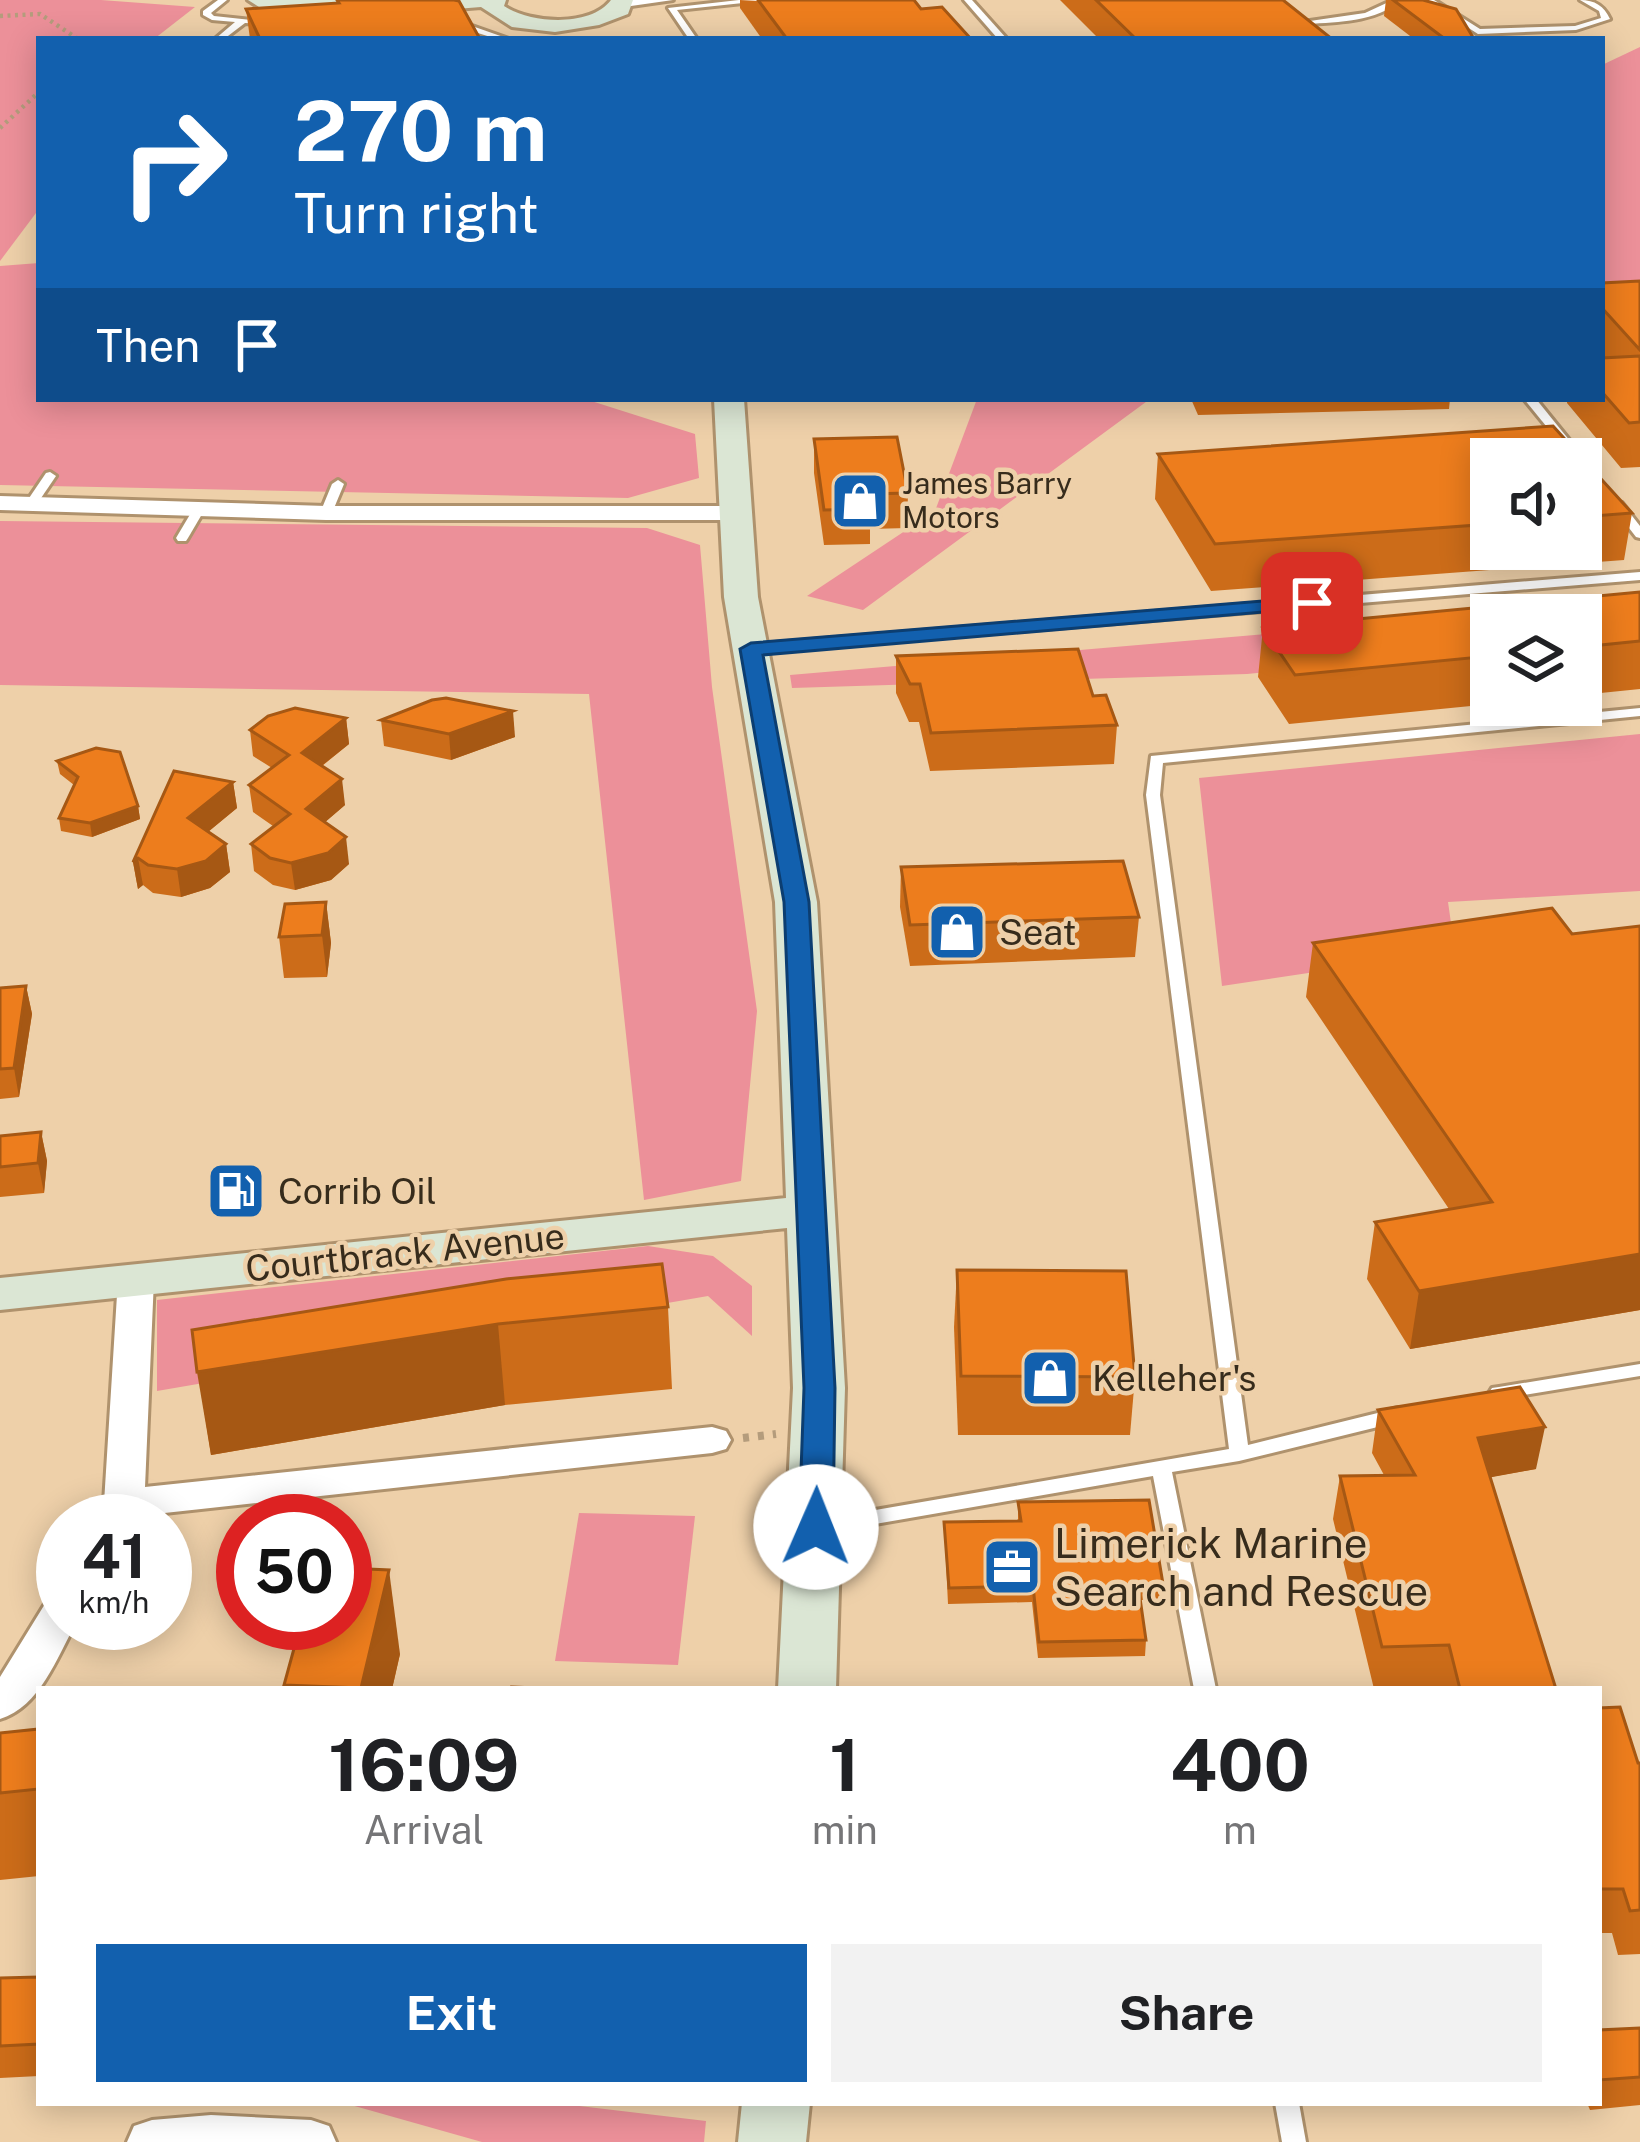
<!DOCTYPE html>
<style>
body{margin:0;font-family:"Public Sans",sans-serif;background:#f2f2f2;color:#202124;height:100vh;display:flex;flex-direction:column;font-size:45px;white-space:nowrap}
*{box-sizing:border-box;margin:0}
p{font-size:39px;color:#757577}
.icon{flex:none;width:66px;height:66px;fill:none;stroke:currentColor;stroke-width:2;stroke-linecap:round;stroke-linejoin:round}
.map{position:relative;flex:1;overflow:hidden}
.drawer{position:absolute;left:36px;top:1686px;width:1566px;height:420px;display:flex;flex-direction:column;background:#fff;border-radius:0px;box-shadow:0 6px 30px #0003}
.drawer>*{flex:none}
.guide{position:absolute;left:36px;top:36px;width:1569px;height:366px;border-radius:0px;box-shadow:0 6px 30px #0003;background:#1260ae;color:#fff;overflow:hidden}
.controls{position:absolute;left:1470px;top:438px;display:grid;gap:24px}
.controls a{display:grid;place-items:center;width:132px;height:132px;border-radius:0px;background:#fff;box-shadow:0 6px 30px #0003;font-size:60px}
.speed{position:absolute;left:36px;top:1494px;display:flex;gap:24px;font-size:60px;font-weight:700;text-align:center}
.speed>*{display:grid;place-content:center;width:156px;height:156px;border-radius:50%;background:#fff;box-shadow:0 6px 30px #0003;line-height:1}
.speed small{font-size:30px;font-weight:400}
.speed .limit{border:18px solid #d22;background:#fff;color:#111}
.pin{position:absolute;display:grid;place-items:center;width:102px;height:102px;color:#fff;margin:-51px;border-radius:24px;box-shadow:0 6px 18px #0006}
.me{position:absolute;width:132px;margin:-66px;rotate:1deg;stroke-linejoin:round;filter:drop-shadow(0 0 9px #0008)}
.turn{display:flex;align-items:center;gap:42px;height:252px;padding:0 60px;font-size:54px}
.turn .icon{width:156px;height:156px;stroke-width:2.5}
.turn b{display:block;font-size:84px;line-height:102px}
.then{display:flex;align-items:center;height:114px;padding:0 60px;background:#0003;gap:24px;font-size:45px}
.eta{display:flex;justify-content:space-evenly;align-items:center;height:204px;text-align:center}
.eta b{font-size:72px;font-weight:700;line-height:84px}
.action{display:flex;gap:24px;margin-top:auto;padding:24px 60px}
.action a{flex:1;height:138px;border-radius:0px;background:#1260ae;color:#fff;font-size:48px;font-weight:700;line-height:138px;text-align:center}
.action a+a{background:#f2f2f2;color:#202124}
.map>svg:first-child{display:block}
</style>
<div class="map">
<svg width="1640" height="2142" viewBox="0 0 1640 2142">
<rect width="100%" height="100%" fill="#eed0a9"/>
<g fill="#ec9099">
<path d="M0 0H101L195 7 154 39H39V209L0 261Z"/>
<path d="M1640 47V309L1602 310V65Z"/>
<path d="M39 263V399H585L695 434 699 478 628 498 0 485V266Z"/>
<path d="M977 399H1150L863 610 807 596 935 511Z"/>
<path d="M0 521 647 528 700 545 712 687 757 1011 741 1181 644 1200 589 694 0 685Z"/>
<path d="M1640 602 1581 615H1491V650L1247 674 792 688 790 675Z"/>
<path d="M1640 734V891L1448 902 1455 951 1222 986 1199 778Z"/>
<path d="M648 1246 713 1256 752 1286V1336L708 1296 157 1391V1300Z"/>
<path d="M579 1513 695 1516 678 1665 555 1661Z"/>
<path d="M344 2103H554L706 2121 704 2142H482Z"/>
</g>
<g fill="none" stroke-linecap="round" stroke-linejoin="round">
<defs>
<g id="lane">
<path d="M218 0H227L211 13 214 16 269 22 265 24 245 23 224 39H215L235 22 212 20 203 15V11Z"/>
<path d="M739 0H772L677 10 697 39H689L668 8Z"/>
<path d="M964 0H972L1007 39H998Z"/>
<path d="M1393 0H1402C1375 22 1340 22 1307 24L1303 22 1365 13Z"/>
<path d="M1425 0H1434L1480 29 1575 26 1601 18 1599 11 1580 0C1595 0 1604 6 1610 19L1576 30 1478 34Z"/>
<path d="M449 20H455L509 39H497L449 24Z"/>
<path d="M1524 399H1536L1583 457V461L1573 459Z"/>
<path d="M50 472 56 476 37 504 27 507 25 504 46 473Z"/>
<path d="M338 480 344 484 332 513 322 516 320 513 332 484Z"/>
<path d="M1618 502 1622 503 1640 526V538L1636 537 1612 506Z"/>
<path d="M199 505 205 509 188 538 186 541H178L176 538 195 506Z"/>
<path d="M1640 572V580L751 653 744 649 751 645Z"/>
<path d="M1640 708V716L1163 763 1160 795 1248 1445 1398 1408 1405 1410 1408 1415 1405 1420 1398 1422 1239 1461 1172 1472 1216 1689H1194L1153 1476 823 1533 816 1531 813 1526 816 1521 823 1519 1229 1449 1146 795 1151 756Z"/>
<path d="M1640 1364V1376L1499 1399 1492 1398 1489 1393 1492 1388 1499 1387Z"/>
<path d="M1275 2103H1299L1306 2142H1282Z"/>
</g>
<g id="street">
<path d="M624 0H673L617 8V2Z"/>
<path d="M0 496 326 506H736L748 513 736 520H326L0 510Z"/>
<path d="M136 1267 149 1271 154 1279 145 1487 712 1427 726 1431 731 1440 726 1449 712 1453 137 1516 134 1521H96L104 1503 118 1279 123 1271Z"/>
<path d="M63 1595V1623H76C57 1657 40 1707 0 1719V1677L48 1599Z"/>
<path d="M211 2115 311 2120 329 2126 336 2142H127L134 2126 152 2120Z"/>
</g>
<g id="secondary">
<path d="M248 0H506L504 6C531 24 591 27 611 0H633L628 14 599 25 555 32 512 27 481 7 418 12 259 7Z"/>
<path d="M714 399H744L758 597 817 902 845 1388 836 1689H778L793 1388 787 1228 0 1310V1278L786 1198 775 902 724 597Z"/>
<path d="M742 2103H810L806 2142H738Z"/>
</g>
</defs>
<use href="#lane" stroke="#af926d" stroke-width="6"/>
<use href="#street" stroke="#af926d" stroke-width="6"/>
<use href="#secondary" stroke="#af926d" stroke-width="6"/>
<g stroke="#b49c7c" stroke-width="4.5" stroke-dasharray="3 4.5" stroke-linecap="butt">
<path d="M0 16 40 14 78 39"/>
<path d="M0 128 39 92"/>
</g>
<path stroke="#b49c7c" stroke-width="8" stroke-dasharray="6 9" stroke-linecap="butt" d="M743 1438 776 1434"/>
<use href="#lane" fill="#fff" fill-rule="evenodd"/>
<use href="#street" fill="#fff" fill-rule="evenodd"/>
<use href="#secondary" fill="#dbe6d4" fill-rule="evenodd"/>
</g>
<g fill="#cc6c19" fill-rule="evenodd">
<path d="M337 0 480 39H250L246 9 337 3Z"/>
<path d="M740 0 921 9 971 39H762L740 8Z"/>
<path d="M1060 0H1283L1332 39H1099Z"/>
<path d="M1386 0H1423L1474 39H1414L1384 16Z"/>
<path d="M1640 281V467L1621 468 1567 403V399H1602V283Z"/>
<path d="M1191 399H1450L1449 409 1198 415Z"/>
<path d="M1553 426 1632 513 1624 560 1211 591 1155 499 1158 454ZM1491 459H1581V549H1491Z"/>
<path d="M814 439 908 493 907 528 870 529V544L824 545 814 473Z"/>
<path d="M1640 592V689L1581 695V615H1491V704L1289 724 1258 677 1263 628Z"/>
<path d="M896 656 1093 696 1117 725 1114 764 930 771 919 722H909L896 693Z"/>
<path d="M346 718 349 744 322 766 345 805 325 822 349 864 331 880 295 890 273 885 254 871 251 844 273 826 253 812 249 785 272 768 253 756 250 730Z"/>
<path d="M381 720 515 737 451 760 384 746Z"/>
<path d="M57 761 138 806 140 819 92 837 61 831 59 818 74 785 60 774Z"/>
<path d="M233 782 237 808 208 832 226 844 230 872 210 888 181 897 153 893 143 885 138 889 133 862Z"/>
<path d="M901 867 1139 917 1135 957 910 966 900 907Z"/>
<path d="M326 902 331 943 327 977 284 978 279 937Z"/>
<path d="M1640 926V1310L1410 1349 1367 1279 1375 1222 1449 1209 1306 997 1313 943 1572 934Z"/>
<path d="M26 986 32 1014 19 1097 0 1099V988Z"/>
<path d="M41 1132 47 1161 44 1193 0 1197V1136Z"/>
<path d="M957 1270 1135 1377 1130 1435H958L954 1327Z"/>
<path d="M668 1307 672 1389 505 1405 211 1455 192 1330Z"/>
<path d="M1378 1410 1536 1469 1490 1477 1556 1689H1374L1333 1519 1340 1476 1384 1475 1372 1453Z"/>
<path d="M1018 1502 1163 1584 1161 1599 1140 1600 1146 1640 1145 1656 1038 1658 1032 1602 948 1604 944 1522 1018 1521Z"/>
<path d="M400 1654 392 1689H285L284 1685Z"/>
<path d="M1599 1708 1640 1763V1954L1618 1955 1612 1933H1599Z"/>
<path d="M39 1729V1876L0 1880V1733Z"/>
<path d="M39 1977V2076L0 2078V1978Z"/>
<path d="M1640 2028V2105L1590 2110 1587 2103H1599V2030Z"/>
</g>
<g fill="#a65814">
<path d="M513 711 515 737 451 760 449 734Z"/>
<path d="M346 718 349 744 305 779 302 753Z"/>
<path d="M342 779 345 805 309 836 306 809Z"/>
<path d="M233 782 237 808 192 845 188 818Z"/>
<path d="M138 806 140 819 92 837 90 823Z"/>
<path d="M346 837 349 864 331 880 295 890 291 863Z"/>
<path d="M226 844 230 872 210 888 181 897 177 869Z"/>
<path d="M138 858 143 885 138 889 133 862Z"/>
<path d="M326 902 331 943 327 977 322 935Z"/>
<path d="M26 986 32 1014 19 1097 14 1068Z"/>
<path d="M41 1132 47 1161 44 1193 38 1163Z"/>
<path d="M1640 1254V1310L1410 1349 1419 1291Z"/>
<path d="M498 1324 505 1405 211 1455 197 1372Z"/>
<path d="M1545 1427 1536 1469 1471 1481 1478 1438Z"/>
<path d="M389 1570 400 1654 392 1689H361Z"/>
</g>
<g fill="#ed7d1d" stroke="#a65814" stroke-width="3">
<path d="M337 0H454L459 1 480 39H260L246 9 339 3Z"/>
<path d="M758 0H914L921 9 942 7 971 39H787Z"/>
<path d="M1096 0H1283L1332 39H1136Z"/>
<path d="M1393 0H1423L1456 9 1474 39H1445Z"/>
<path d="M1640 281V350L1602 308V283Z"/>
<path d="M1640 356V422L1629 423 1602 392V358Z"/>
<path d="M1553 426 1632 513 1581 517V459H1491V524L1215 544 1158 454Z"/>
<path d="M897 437 908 493 869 494 871 509 824 510 814 439Z"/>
<path d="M1640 592V641L1581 647V615H1491V656L1295 675 1263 628Z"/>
<path d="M1078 649 1093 696 1106 695 1117 725 931 733 920 684H910L896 656Z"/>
<path d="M446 698 513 711 449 734 381 720 432 700Z"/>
<path d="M295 708 346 718 302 753 342 779 306 809 346 837 328 853 291 863 270 858 251 844 290 814 249 785 289 755 250 730 268 716Z"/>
<path d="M96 748 120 752 138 806 90 823 59 818 78 777 57 761Z"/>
<path d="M174 771 233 782 188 818 226 844 206 861 177 869 148 865 138 858 133 862Z"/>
<path d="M1123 861 1139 917 910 925 901 867Z"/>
<path d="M326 902 322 935 279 937 285 904Z"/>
<path d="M1552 908 1572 934 1640 926V1254L1419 1291 1375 1222 1492 1202 1313 943Z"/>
<path d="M26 986 14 1068 0 1069V988Z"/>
<path d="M41 1132 38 1163 0 1167V1136Z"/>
<path d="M662 1264 668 1307 498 1324 197 1372 192 1330 506 1279Z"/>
<path d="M957 1270 1126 1271 1135 1377 961 1376Z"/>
<path d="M1520 1387 1545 1427 1478 1438 1556 1689H1460L1449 1645 1382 1647 1340 1476 1415 1475 1378 1410Z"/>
<path d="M1149 1500 1163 1584H1138L1146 1640 1039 1642 1033 1586 949 1588 944 1522 1021 1521 1018 1502Z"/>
<path d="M345 1568 389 1570 361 1688 284 1685 301 1623H345Z"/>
<path d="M511 1687 564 1689H507Z"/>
<path d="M1620 1707 1638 1763H1640V1910L1630 1911 1623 1889H1599V1708Z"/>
<path d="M39 1729V1789L0 1793V1733Z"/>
<path d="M38 1977 39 2044 0 2046V1978Z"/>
<path d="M1640 2028V2077L1599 2080V2030Z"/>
</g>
<path fill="#1260ae" stroke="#0c3e71" stroke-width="3" d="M1312 597 1323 603 1320 607 763 655 809 902 835 1388 833 1527 828 1536H804L799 1527 804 1388 784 902 740 649 751 643Z"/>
<defs>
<symbol id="shop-square" viewBox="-11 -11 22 22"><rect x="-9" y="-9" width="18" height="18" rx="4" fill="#1260ae" stroke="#eed0a9"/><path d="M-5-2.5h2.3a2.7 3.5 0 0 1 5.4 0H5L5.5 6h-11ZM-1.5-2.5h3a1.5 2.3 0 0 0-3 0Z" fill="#fff"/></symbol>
<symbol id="fuel-square" viewBox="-11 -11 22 22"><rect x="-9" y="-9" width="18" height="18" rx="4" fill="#1260ae" stroke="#eed0a9"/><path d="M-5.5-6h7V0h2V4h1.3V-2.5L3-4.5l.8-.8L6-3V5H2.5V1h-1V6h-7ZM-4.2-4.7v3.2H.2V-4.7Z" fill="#fff"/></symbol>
<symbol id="office-square" viewBox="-11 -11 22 22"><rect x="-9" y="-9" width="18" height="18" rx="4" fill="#1260ae" stroke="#eed0a9"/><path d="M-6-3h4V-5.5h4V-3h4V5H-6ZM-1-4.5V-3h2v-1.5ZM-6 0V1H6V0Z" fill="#fff"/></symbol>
</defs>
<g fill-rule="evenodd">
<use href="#shop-square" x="827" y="468" width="66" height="66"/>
<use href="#shop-square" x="924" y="899" width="66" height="66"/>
<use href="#fuel-square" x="203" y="1158" width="66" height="66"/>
<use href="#shop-square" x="1017" y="1345" width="66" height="66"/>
<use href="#office-square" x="979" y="1534" width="66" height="66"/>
</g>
<g text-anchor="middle" stroke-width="9" stroke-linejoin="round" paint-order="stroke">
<g font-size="30" fill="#372c1c" stroke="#eed0a9" text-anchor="start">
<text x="902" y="494">James Barry<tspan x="902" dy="34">Motors</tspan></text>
</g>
<g font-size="36" fill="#372c1c" stroke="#eed0a9" text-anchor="start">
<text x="999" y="945">Seat</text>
<text x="278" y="1204">Corrib Oil</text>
<text x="1092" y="1391">Kelleher's</text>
</g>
<g font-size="36" fill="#372c1c" stroke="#eed0a9">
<text transform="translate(405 1252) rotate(-6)" y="13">Courtbrack Avenue</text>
</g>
<g font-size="42" fill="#372c1c" stroke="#eed0a9" text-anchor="start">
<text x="1054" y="1558">Limerick Marine<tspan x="1054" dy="48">Search and Rescue</tspan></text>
</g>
</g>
</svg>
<div class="controls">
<a><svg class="icon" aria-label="sound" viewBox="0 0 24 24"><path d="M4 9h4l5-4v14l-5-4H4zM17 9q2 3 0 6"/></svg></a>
<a><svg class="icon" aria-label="layers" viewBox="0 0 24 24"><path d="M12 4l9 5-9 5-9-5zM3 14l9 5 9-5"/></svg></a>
</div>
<div class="speed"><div>41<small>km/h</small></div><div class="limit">50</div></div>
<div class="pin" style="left:1312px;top:603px;background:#d93025"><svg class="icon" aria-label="arrive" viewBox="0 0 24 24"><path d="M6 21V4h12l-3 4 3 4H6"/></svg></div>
<svg class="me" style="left:816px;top:1527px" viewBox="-20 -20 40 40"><circle r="19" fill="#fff"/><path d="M0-13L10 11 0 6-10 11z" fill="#1260ae"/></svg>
<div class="guide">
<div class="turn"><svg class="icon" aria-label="right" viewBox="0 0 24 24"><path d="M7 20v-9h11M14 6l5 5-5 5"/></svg><div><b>270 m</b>Turn right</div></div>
<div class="then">Then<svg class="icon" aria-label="arrive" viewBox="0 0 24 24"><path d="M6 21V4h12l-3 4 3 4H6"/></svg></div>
</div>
<section class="drawer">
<div class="eta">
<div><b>16:09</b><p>Arrival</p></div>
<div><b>1</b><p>min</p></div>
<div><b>400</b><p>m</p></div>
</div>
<div class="action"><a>Exit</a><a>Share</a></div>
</section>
</div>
